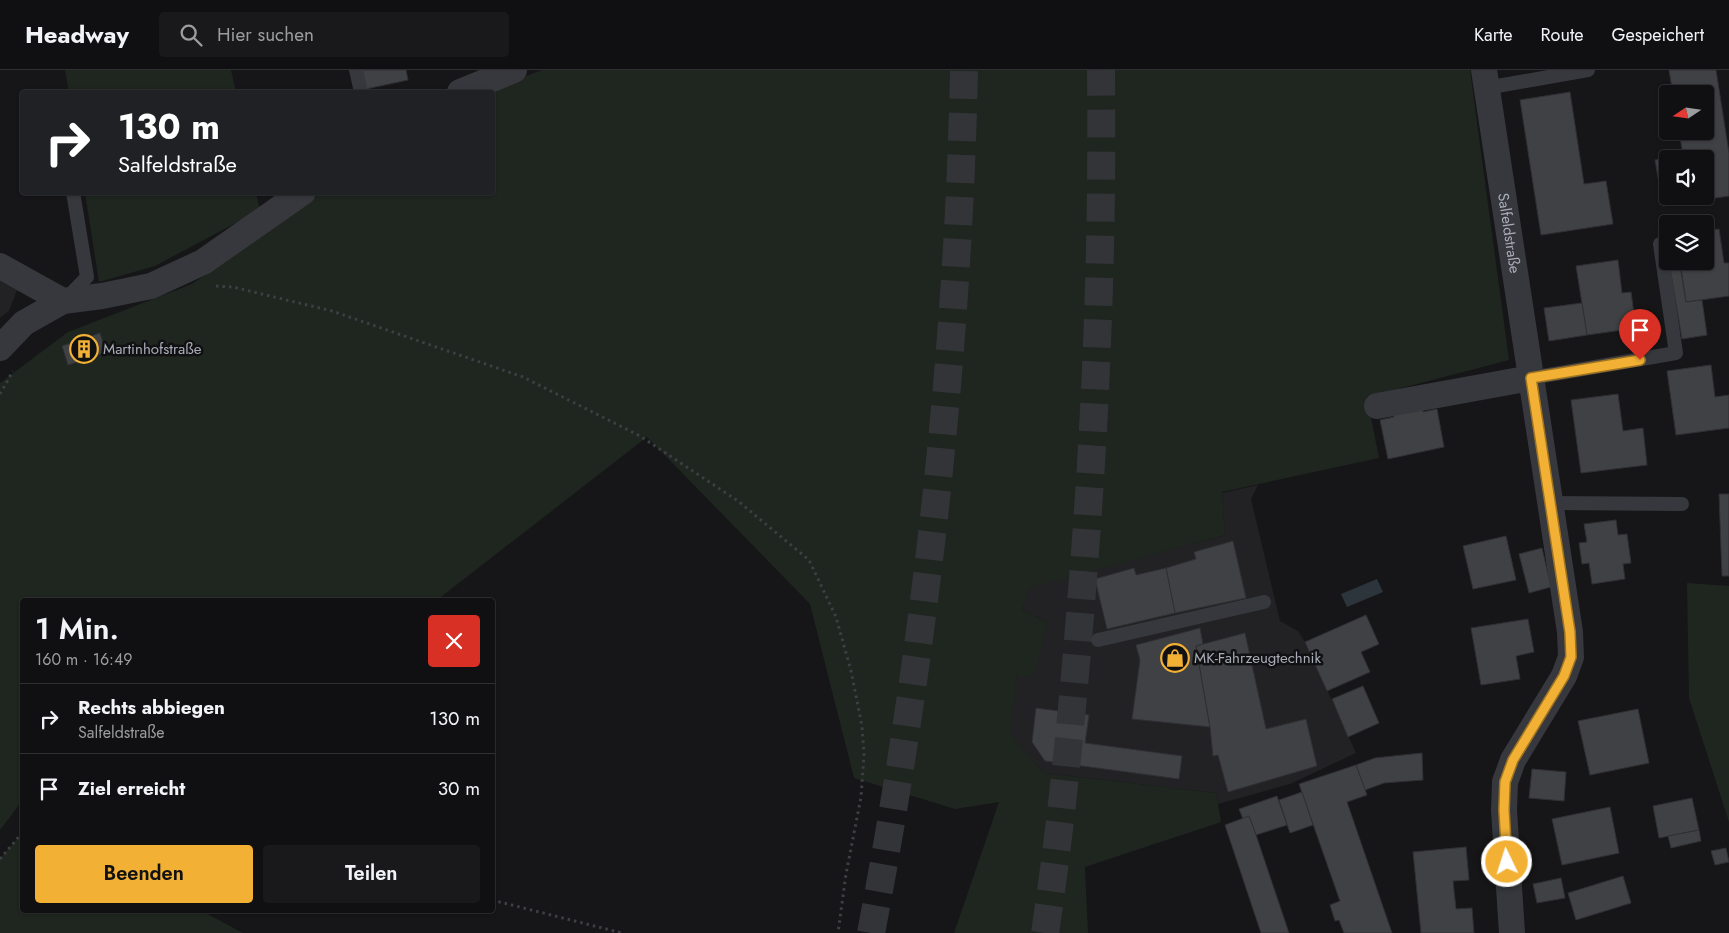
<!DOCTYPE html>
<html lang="de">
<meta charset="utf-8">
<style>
body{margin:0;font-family:Jost,sans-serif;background:#19191b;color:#f1f3f6;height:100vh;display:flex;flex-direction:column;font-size:19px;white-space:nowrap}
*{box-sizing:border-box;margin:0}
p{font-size:16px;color:#9c9d9f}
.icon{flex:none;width:28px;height:28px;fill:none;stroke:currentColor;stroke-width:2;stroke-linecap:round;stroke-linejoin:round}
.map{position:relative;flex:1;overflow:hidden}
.drawer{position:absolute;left:20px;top:528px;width:475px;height:315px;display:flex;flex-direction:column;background:#101012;border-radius:5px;box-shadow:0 1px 4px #0004,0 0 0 1px #303032}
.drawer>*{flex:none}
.guide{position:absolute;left:20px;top:20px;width:475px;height:105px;border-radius:5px;box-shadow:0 1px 4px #0004,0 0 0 1px #303032;background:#202124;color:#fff;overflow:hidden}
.needle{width:32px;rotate:257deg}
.fabs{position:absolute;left:1659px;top:15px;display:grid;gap:10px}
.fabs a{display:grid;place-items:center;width:55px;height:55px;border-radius:5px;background:#101012;box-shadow:0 1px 4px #0004,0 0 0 1px #303032;font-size:25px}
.pin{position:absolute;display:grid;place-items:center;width:42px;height:42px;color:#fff;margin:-51px -21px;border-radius:50% 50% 50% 0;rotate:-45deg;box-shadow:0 0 5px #0007}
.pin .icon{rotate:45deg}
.me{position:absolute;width:55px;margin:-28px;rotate:356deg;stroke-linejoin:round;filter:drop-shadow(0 0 4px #0008)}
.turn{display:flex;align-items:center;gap:18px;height:105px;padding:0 15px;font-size:22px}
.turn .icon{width:65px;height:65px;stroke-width:2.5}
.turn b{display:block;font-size:35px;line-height:42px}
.round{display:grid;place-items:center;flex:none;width:52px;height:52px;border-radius:5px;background:#19191b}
.overview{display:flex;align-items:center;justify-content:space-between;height:85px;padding:0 15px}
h1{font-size:30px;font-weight:600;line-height:38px}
.primary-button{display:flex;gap:10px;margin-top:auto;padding:10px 15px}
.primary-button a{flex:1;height:58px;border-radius:5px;background:#f2b134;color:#111;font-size:20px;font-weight:600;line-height:58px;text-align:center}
.primary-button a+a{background:#19191b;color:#f1f3f6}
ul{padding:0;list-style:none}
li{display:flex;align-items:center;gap:15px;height:70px;padding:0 15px;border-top:1px solid #303032}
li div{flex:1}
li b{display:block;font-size:19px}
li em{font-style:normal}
header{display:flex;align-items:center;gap:30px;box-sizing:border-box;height:70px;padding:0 25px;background:#101012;border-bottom:1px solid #303032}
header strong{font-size:24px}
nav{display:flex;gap:28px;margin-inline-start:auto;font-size:18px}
.search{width:350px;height:45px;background:#19191b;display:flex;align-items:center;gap:12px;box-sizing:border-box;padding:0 18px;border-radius:5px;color:#9c9d9f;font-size:19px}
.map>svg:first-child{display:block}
</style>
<header>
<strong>Headway</strong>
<div class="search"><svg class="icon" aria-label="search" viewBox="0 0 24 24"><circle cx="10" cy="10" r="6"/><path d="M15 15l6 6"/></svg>Hier suchen</div>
<nav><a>Karte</a><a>Route</a><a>Gespeichert</a></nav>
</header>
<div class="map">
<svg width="1729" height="863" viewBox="0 0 1729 863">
<rect width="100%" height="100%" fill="#161618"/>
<g fill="#222225">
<path d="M0 211 17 220 9 241 0 248Z"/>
<path d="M1258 415 1251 429 1280 551 1298 561 1305 572 1356 683 1290 714 1218 734 1216 723 1044 703 1009 664 1017 604 1047 552 1022 540 1029 517 1225 465 1222 423Z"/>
</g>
<g fill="#1e261f">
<path d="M65 0H231L236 22H69Z"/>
<path d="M542 0H1470L1509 290 1367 327 1379 388 1222 422 1225 465 1029 518 1022 540 1047 552 1034 607 1017 605 1010 664 1044 703 1216 723 1221 752 1085 797 1088 863H954L999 732 955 739 854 708 810 534 647 367 437 530H22V731L0 760V313L68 262 192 214 321 123 492 122V22H485Z"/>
<path d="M85 123H256L260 140 155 196 99 212Z"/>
<path d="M1687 513 1729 516V752L1689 628Z"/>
<path d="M22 763V840H200L243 863H0V789Z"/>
</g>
<path fill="#2c353c" d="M1377 509 1383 522 1347 537 1341 524Z"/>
<g fill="#404145" stroke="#303034" fill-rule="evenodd">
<path d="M362 0H406L408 10 366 19Z"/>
<path d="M1669 0H1716L1729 83V126L1663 136 1655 90 1683 85 1679 61H1705V24H1673ZM1668 89H1705V126H1668Z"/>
<path d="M1570 22 1584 114 1606 111 1613 154 1541 165 1520 30Z"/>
<path d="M1719 159 1724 193H1729V226L1686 232 1680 191H1705V161Z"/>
<path d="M1618 190 1622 223 1631 222 1636 258 1587 265 1576 196Z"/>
<path d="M1680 196 1686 232 1702 230 1707 265 1682 269 1670 198Z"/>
<path d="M1582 233 1587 265 1549 271 1544 238Z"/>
<path d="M100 263 106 282 68 295 62 276Z"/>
<path d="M1711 295 1715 327 1729 325V358L1676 365 1667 301Z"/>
<path d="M1618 324 1623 361 1643 358 1647 395 1581 403 1571 330Z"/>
<path d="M1422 335 1423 342 1437 339 1444 377 1388 389 1380 350 1394 347 1392 341Z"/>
<path d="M1719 424H1729V506H1722Z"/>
<path d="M1616 450 1618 465 1627 464 1631 493 1623 494 1625 509 1592 514 1589 493 1582 494 1579 473 1587 472 1584 454Z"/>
<path d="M1506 466 1516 510 1473 519 1463 476Z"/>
<path d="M1233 471 1246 528 1175 543 1166 498 1196 489 1194 482Z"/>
<path d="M1542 478 1551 517 1529 523 1519 484Z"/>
<path d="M1134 498 1136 505 1166 498 1175 543 1107 559 1095 509Z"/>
<path d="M1366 545 1379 574 1361 582 1370 602 1327 621 1305 572Z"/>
<path d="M1528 549 1534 582 1516 586 1520 609 1481 615 1471 558Z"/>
<path d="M1200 558 1203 574 1196 576 1210 657 1132 649 1140 590 1136 575Z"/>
<path d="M1245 563 1266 659 1306 649 1317 696 1228 722 1218 685 1213 686 1210 657 1196 576Z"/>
<path d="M1363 616 1379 653 1348 667 1332 629Z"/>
<path d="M1036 638 1089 645 1085 673 1182 686 1179 709 1045 691 1032 672Z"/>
<path d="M1638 639 1649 693 1590 705 1578 651Z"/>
<path d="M1422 683 1423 710 1384 713 1365 720 1356 695 1375 688Z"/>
<path d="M1356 695 1367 725 1347 732 1392 863H1344L1339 850 1335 851 1330 835 1340 831 1299 714Z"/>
<path d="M1532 699 1566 702 1564 731 1529 728Z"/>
<path d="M1302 722 1313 755 1290 763 1279 730Z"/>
<path d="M1277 726 1287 755 1256 765 1249 746 1243 749 1239 739Z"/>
<path d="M1692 728 1699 760 1659 768 1653 736Z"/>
<path d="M1610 737 1619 783 1562 795 1552 749Z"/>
<path d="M1249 746 1256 765 1289 863H1261L1225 755Z"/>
<path d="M1699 760 1701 771 1671 778 1668 766Z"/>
<path d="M1466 777 1469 810 1453 811 1456 839 1472 838 1474 863H1421L1413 782Z"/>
<path d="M1726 778 1729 792 1715 795 1711 781Z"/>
<path d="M1623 806 1631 833 1576 850 1568 823Z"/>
<path d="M1561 808 1565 828 1537 833 1533 814Z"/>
</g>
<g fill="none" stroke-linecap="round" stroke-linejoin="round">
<g stroke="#333438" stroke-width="28" stroke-dasharray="28 14" stroke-linecap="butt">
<path d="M871 863C925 580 958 288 964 0"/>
<path d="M1045 863C1062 750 1073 635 1082 521 1096 347 1103 175 1101 0"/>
</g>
<g stroke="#3d3f44" stroke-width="3" stroke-dasharray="2.5 4" stroke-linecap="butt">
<path d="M216 216 233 217 332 241 523 307 640 366 738 431 809 490 836 547 851 601 862 656 864 684 861 727 846 804 838 863"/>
<path d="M0 324 13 301"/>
<path d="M0 789 22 763"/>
<path d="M492 830 622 863"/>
</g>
<g stroke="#37383d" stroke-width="14">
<path d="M356 0 361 22"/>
<path d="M1486 18 1588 0"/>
<path d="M66 229 87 207 73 122"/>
<path d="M1531 308 1676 283 1660 174"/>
<path d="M1550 433 1682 434"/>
<path d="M1098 570 1264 532"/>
</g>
<g stroke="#37383d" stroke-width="26">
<path id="s1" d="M1484 0 1570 562 1571 587 1564 606 1513 690 1505 712 1504 740 1512 863"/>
<path d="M460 22 514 0"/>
<path d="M0 196 63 231"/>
<path d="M0 278 24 253 63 231 102 226 151 216 203 192 303 122"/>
<path d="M1377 336 1531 308"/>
</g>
</g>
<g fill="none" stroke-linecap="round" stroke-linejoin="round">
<defs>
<path id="route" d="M1507 792 1504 740 1505 712 1513 690 1564 606 1571 587 1570 562 1531 308 1640 290"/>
</defs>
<use href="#route" stroke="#9d7322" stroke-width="12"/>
<use href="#route" stroke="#f2b134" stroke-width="9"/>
</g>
<defs>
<symbol id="building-ring" viewBox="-11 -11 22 22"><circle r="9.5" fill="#111113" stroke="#f2b134" stroke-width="1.5"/><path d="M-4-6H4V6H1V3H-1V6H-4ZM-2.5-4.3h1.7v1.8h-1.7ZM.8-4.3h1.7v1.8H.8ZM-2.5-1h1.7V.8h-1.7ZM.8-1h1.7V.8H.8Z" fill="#f2b134"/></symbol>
<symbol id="shop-ring" viewBox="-11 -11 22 22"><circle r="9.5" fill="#111113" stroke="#f2b134" stroke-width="1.5"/><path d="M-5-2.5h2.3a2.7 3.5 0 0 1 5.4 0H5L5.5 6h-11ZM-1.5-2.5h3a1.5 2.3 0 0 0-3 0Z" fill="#f2b134"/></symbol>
</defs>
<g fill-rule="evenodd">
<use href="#building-ring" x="68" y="263" width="32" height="32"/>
<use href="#shop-ring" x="1159" y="572" width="32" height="32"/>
</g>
<g text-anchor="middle" stroke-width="5" stroke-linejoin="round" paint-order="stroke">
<g font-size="15" fill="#a8adb8" stroke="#111113">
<text dy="5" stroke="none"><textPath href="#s1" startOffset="165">Salfeldstraße</textPath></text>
</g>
<g font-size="15" fill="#a8adb8" stroke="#111113" text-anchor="start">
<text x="103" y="284">Martinhofstraße</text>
<text x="1194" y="593">MK-Fahrzeugtechnik</text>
</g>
</g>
</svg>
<div class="fabs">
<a><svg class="needle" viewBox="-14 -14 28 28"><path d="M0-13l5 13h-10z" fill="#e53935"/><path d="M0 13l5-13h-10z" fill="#9c9d9f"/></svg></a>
<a><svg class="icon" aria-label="sound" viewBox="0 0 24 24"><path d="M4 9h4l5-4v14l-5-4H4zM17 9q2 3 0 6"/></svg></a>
<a><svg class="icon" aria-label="layers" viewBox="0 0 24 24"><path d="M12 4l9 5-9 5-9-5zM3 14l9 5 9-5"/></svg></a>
</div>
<div class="pin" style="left:1640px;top:290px;background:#d93025"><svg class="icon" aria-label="arrive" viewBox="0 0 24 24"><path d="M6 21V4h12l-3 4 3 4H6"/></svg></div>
<svg class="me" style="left:1507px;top:792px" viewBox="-20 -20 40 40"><circle r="17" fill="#f2b134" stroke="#fff" stroke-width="3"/><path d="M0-11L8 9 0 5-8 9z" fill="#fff"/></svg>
<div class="guide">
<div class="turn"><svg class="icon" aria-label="right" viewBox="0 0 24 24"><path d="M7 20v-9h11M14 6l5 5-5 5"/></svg><div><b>130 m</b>Salfeldstraße</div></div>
</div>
<section class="drawer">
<div class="overview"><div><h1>1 Min.</h1><p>160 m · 16:49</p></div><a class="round" style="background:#d93025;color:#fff"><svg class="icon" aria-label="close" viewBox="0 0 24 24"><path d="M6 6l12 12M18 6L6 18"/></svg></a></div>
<ul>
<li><svg class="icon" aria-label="right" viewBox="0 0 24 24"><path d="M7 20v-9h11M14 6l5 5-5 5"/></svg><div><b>Rechts abbiegen</b><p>Salfeldstraße</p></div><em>130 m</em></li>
<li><svg class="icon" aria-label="arrive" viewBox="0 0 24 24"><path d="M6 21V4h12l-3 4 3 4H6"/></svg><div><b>Ziel erreicht</b></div><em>30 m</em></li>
</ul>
<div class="primary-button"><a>Beenden</a><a>Teilen</a></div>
</section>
</div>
